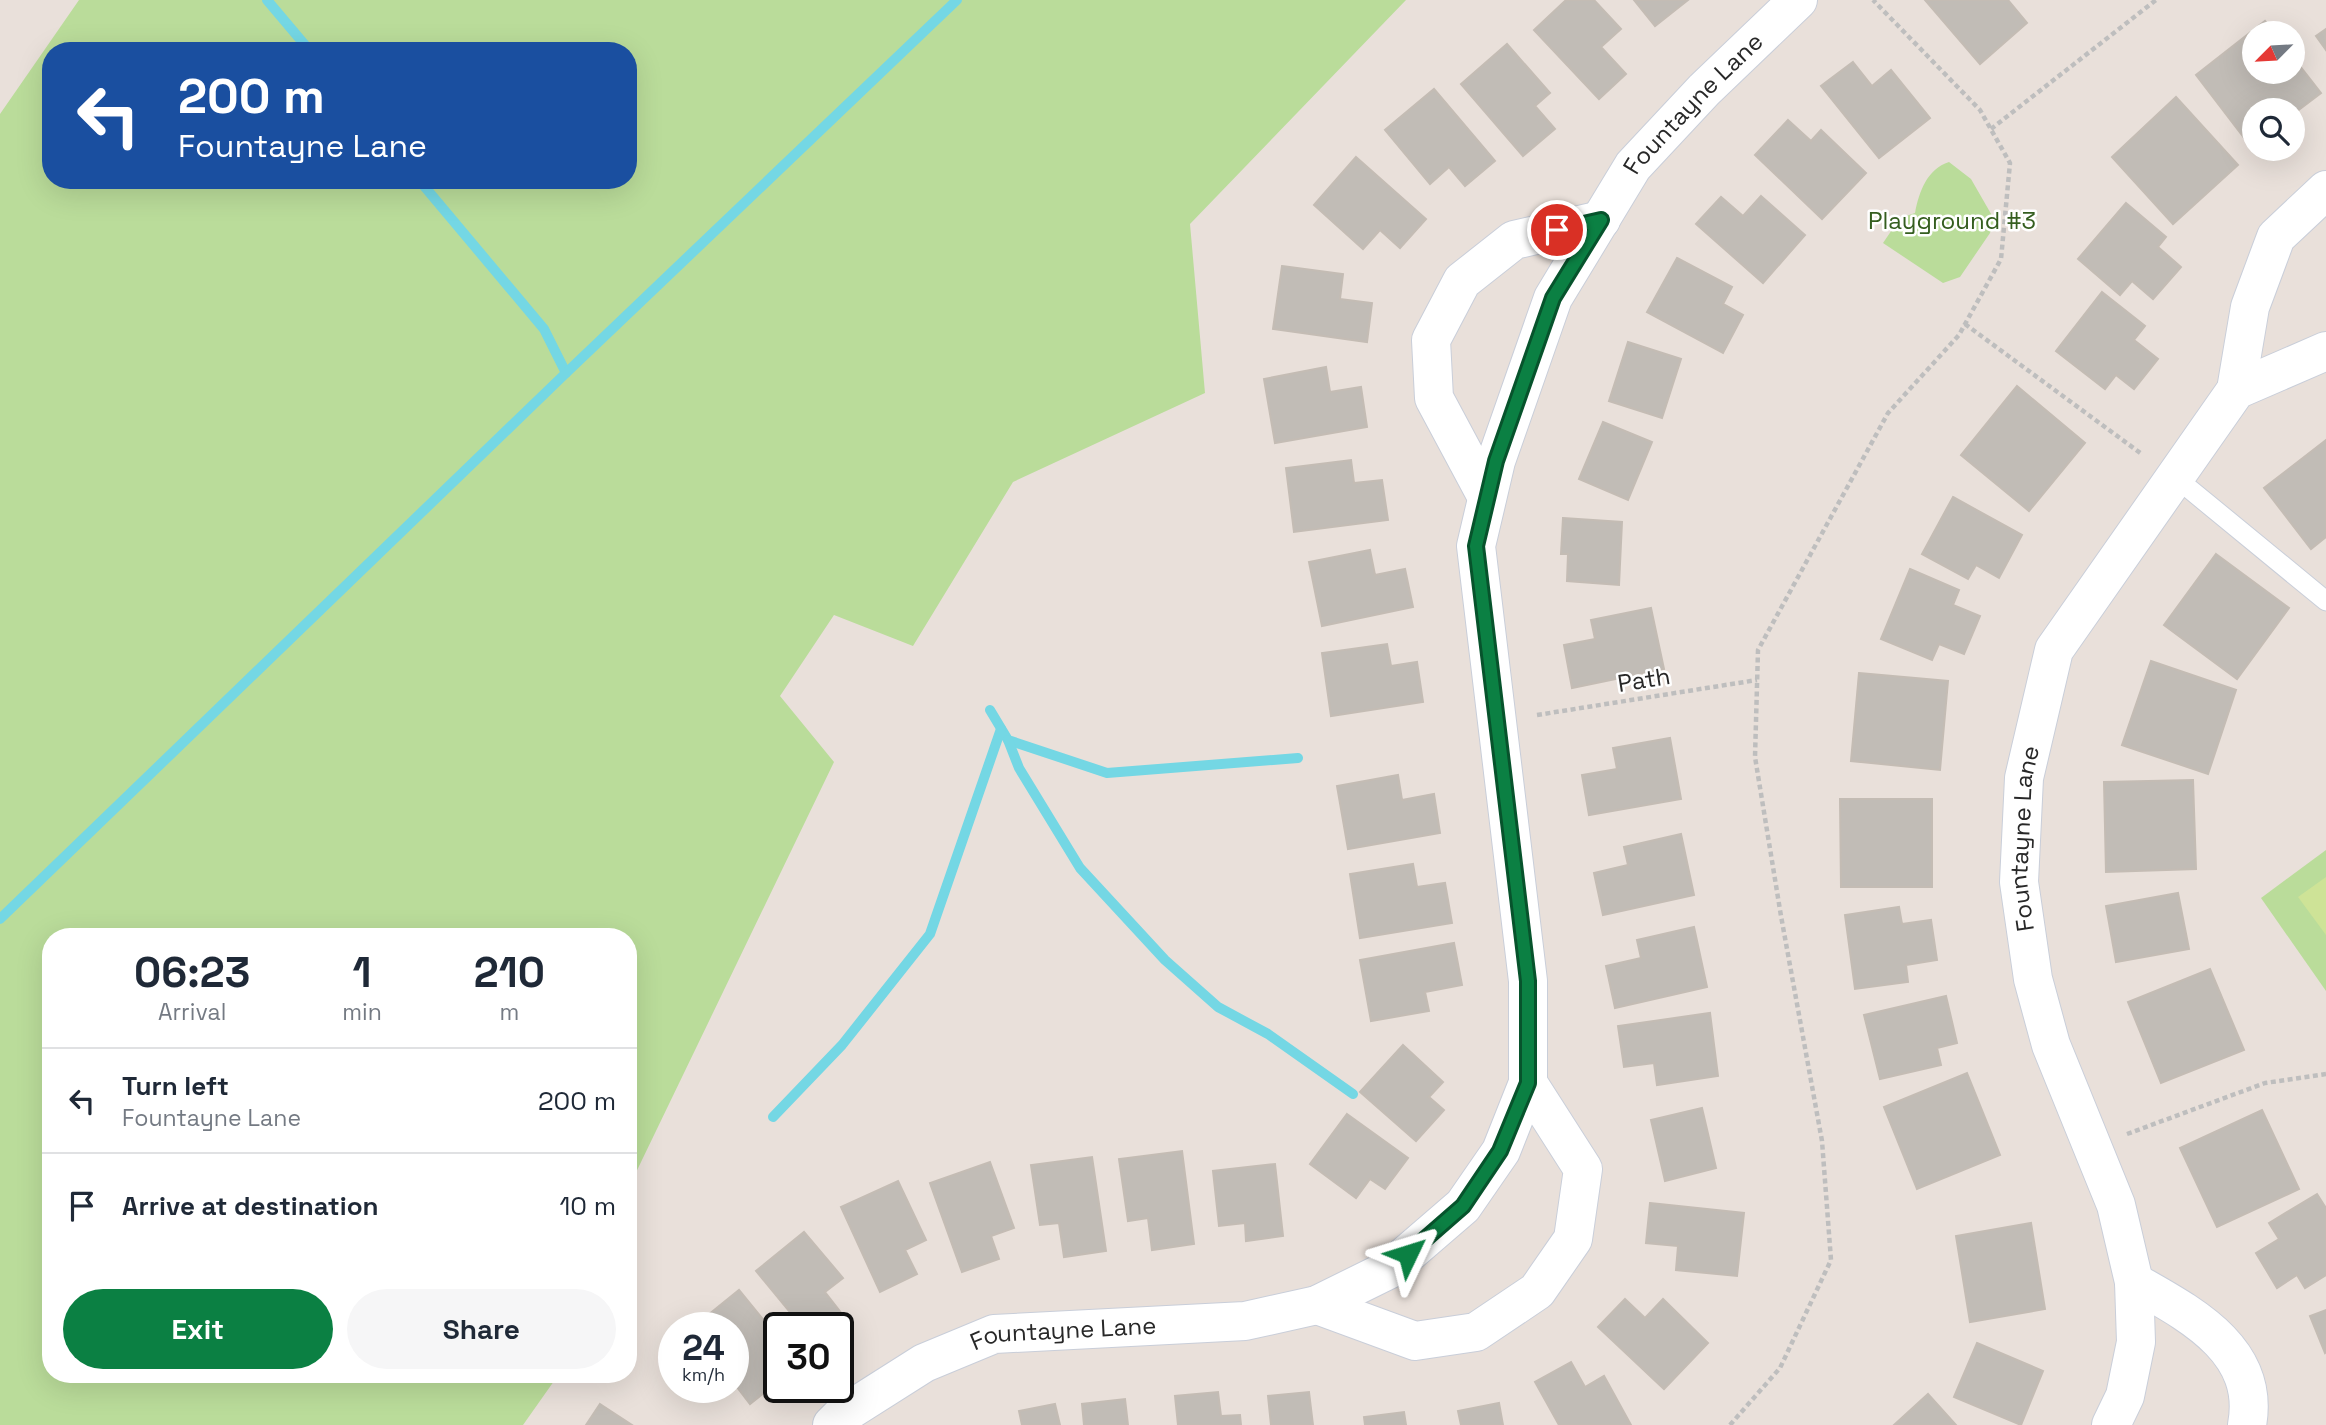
<!DOCTYPE html>
<style>
body{margin:0;font-family:"Space Grotesk",sans-serif;background:#f6f6f7;color:#1f2937;height:100vh;display:flex;flex-direction:column;font-size:26px;white-space:nowrap}
*{box-sizing:border-box;margin:0}
p{font-size:23px;color:#747a83}
.icon{flex:none;width:38px;height:38px;fill:none;stroke:currentColor;stroke-width:2;stroke-linecap:round;stroke-linejoin:round}
.map{position:relative;flex:1;overflow:hidden}
.side{position:absolute;left:42px;top:928px;width:595px;height:455px;display:flex;flex-direction:column;background:#fff;border-radius:28px;box-shadow:0 7px 28px #0002}
.side>*{flex:none}
.guide{position:absolute;left:42px;top:42px;width:595px;height:147px;border-radius:28px;box-shadow:0 7px 28px #0002;background:#1a4fa0;color:#fff;overflow:hidden}
.needle{width:46px;rotate:246deg}
.controls{position:absolute;left:2242px;top:21px;display:grid;gap:14px}
.controls a{display:grid;place-items:center;width:63px;height:63px;border-radius:50%;background:#fff;box-shadow:0 7px 28px #0002;font-size:35px}
.speed{position:absolute;left:658px;top:1312px;display:flex;gap:14px;font-size:35px;font-weight:700;text-align:center}
.speed>*{display:grid;place-content:center;width:91px;height:91px;border-radius:50%;background:#fff;box-shadow:0 7px 28px #0002;line-height:1}
.speed small{font-size:18px;font-weight:400}
.speed .limit{border:4px solid #111;border-radius:10px;background:#fff;color:#111}
.pin{position:absolute;display:grid;place-items:center;width:60px;height:60px;color:#fff;margin:-30px;border:4px solid #fff;border-radius:50%;box-shadow:0 2px 7px #0007}
.me{position:absolute;width:77px;margin:-38px;rotate:49deg;stroke-linejoin:round;filter:drop-shadow(0 0 5px #0008)}
.turn{display:flex;align-items:center;gap:24px;height:147px;padding:0 21px;font-size:32px}
.turn .icon{width:91px;height:91px;stroke-width:2.5}
.turn b{display:block;font-size:49px;line-height:60px}
.eta{display:flex;justify-content:space-evenly;align-items:center;height:119px;text-align:center}
.eta b{font-size:42px;font-weight:700;line-height:49px}
.action{display:flex;gap:14px;margin-top:auto;padding:14px 21px}
.action a{flex:1;height:80px;border-radius:42px;background:#0b8043;color:#fff;font-size:28px;font-weight:700;line-height:80px;text-align:center}
.action a+a{background:#f6f6f7;color:#1f2937}
ul{padding:0;list-style:none}
li{display:flex;align-items:center;gap:21px;height:105px;padding:0 21px;border-top:2px solid #e0e1e3}
li div{flex:1}
li b{display:block;font-size:26px}
li em{font-style:normal}
.map>svg:first-child{display:block}
</style>
<div class="map">
<svg width="2326" height="1425" viewBox="0 0 2326 1425">
<rect width="100%" height="100%" fill="#e9e0da"/>
<g fill="#badc9a" fill-rule="evenodd">
<path d="M79 0H1406L1190 224 1205 393 1013 482 913 646 834 615 780 696 834 762 628 1189V936H51V1374H559L523 1425H0V114ZM51 51H628V180H51Z"/>
<path d="M1949 162 1971 179 1994 219 1990 233 1960 277 1943 283 1883 243 1900 218 1915 213C1919 192 1927 169 1949 162Z"/>
<path d="M2326 850V991L2261 898Z"/>
</g>
<path fill="#cee397" d="M2326 877V935L2298 897Z"/>
<g fill="none" stroke-linecap="round" stroke-linejoin="round">
<g stroke="#74d7e4" stroke-width="10">
<path d="M267 0 310 51"/>
<path d="M419 180 544 329 566 373"/>
<path d="M990 710 1008 740 1107 773 1298 758"/>
<path d="M1008 740 1019 768 1080 868 1165 960 1218 1007 1268 1034 1353 1094"/>
<path d="M0 919 566 373 957 0"/>
<path d="M773 1117 842 1045 930 934 1001 729"/>
</g>
</g>
<g fill="#c1bcb6" stroke="#c4bcb4" stroke-width="2">
<path d="M1566 0H1594L1621 29 1601 47 1626 74 1599 99 1534 30Z"/>
<path d="M1634 0H1688L1655 26Z"/>
<path d="M1925 0H2008L2027 23 1980 64Z"/>
<path d="M2265 21 2275 33H2254V72H2292V56L2321 93 2292 115V110H2254V145L2251 147 2196 75Z"/>
<path d="M2326 29V50L2316 36Z"/>
<path d="M1507 44 1550 93 1535 106 1555 129 1523 156 1461 84Z"/>
<path d="M1853 62 1872 86 1891 70 1930 118 1879 158 1821 86Z"/>
<path d="M1434 89 1495 161 1465 186 1449 167 1430 184 1385 130Z"/>
<path d="M2176 97 2238 165 2173 224 2112 157Z"/>
<path d="M1788 120 1811 141 1821 130 1866 173 1822 219 1755 155Z"/>
<path d="M1356 157 1426 219 1400 248 1380 230 1363 249 1314 205Z"/>
<path d="M1761 196 1805 235 1763 283 1696 224 1721 197 1743 216Z"/>
<path d="M2126 203 2166 237 2158 247 2181 267 2153 299 2132 281 2120 295 2078 259Z"/>
<path d="M1677 258 1732 287 1723 304 1743 315 1723 353 1647 312Z"/>
<path d="M1282 266 1343 274 1340 299 1372 303 1367 342 1273 329Z"/>
<path d="M2102 292 2145 326 2134 340 2158 359 2134 389 2116 375 2105 389 2056 351Z"/>
<path d="M1628 342 1681 359 1662 418 1609 401Z"/>
<path d="M1326 367 1330 392 1361 387 1367 427 1275 443 1264 379Z"/>
<path d="M2017 386 2085 443 2029 511 1961 455Z"/>
<path d="M1603 422 1652 442 1628 500 1579 479Z"/>
<path d="M2326 440V537L2311 549 2264 488Z"/>
<path d="M1351 460 1354 483 1382 480 1388 520 1294 532 1286 468Z"/>
<path d="M1953 497 2022 535 1999 578 1976 565 1968 579 1922 554Z"/>
<path d="M1563 518 1622 522 1619 585 1567 581 1568 554H1561Z"/>
<path d="M1370 550 1375 575 1405 569 1413 607 1322 626 1309 562Z"/>
<path d="M2216 554 2289 608 2237 679 2164 625Z"/>
<path d="M1910 569 1959 590 1953 605 1980 616 1964 654 1939 644 1932 660 1881 639Z"/>
<path d="M1651 608 1664 669 1572 688 1564 645 1595 639 1591 620Z"/>
<path d="M1387 644 1391 666 1417 662 1423 702 1331 716 1322 653Z"/>
<path d="M2151 661 2236 690 2208 774 2122 745Z"/>
<path d="M1859 673 1948 681 1940 770 1851 761Z"/>
<path d="M1670 738 1681 799 1589 815 1582 775 1617 769 1613 748Z"/>
<path d="M1398 775 1402 800 1434 794 1440 833 1348 849 1337 786Z"/>
<path d="M2193 780 2196 869 2106 872 2104 782Z"/>
<path d="M1840 799H1932V887H1841Z"/>
<path d="M1681 834 1694 895 1603 915 1594 873 1628 865 1624 847Z"/>
<path d="M1413 864 1417 887 1445 883 1452 923 1360 938 1350 874Z"/>
<path d="M2178 893 2189 949 2116 962 2106 906Z"/>
<path d="M1899 907 1902 924 1931 920 1937 960 1906 965 1908 982 1855 989 1845 915Z"/>
<path d="M1694 927 1707 987 1615 1008 1606 966 1641 958 1637 940Z"/>
<path d="M1454 943 1462 985 1425 992 1429 1011 1371 1021 1360 960Z"/>
<path d="M2210 969 2244 1050 2161 1083 2128 1002Z"/>
<path d="M1946 996 1957 1043 1937 1048 1941 1065 1880 1079 1864 1015Z"/>
<path d="M1710 1013 1718 1076 1657 1085 1654 1063 1624 1067 1618 1026Z"/>
<path d="M1403 1045 1443 1082 1429 1097 1444 1110 1416 1141 1360 1092Z"/>
<path d="M1967 1073 2000 1155 1917 1189 1884 1107Z"/>
<path d="M1702 1108 1716 1168 1665 1181 1651 1120Z"/>
<path d="M2262 1110 2299 1189 2217 1227 2180 1148Z"/>
<path d="M1347 1114 1408 1158 1385 1189 1370 1179 1356 1198 1310 1164Z"/>
<path d="M1182 1151 1194 1244 1152 1250 1148 1218 1128 1221 1119 1159Z"/>
<path d="M1092 1157 1106 1251 1064 1257 1059 1223 1040 1225 1031 1165Z"/>
<path d="M990 1162 1014 1228 991 1236 999 1259 962 1272 930 1183Z"/>
<path d="M1275 1164 1283 1236 1246 1241 1245 1223 1219 1226 1213 1171Z"/>
<path d="M898 1181 926 1240 905 1250 917 1274 880 1292 841 1207Z"/>
<path d="M2317 1194 2326 1208V1275L2305 1288 2297 1275 2277 1288 2256 1253 2279 1239 2269 1223Z"/>
<path d="M1650 1203 1744 1213 1737 1276 1676 1270 1678 1246 1646 1243Z"/>
<path d="M2031 1223 2045 1309 1970 1322 1956 1236Z"/>
<path d="M804 1232 843 1278 825 1292 846 1319 835 1328H803L756 1271Z"/>
<path d="M739 1290 779 1339V1343L764 1355 779 1374V1381L750 1404 733 1382V1328H692Z"/>
<path d="M1625 1299 1645 1318 1663 1299 1708 1343 1664 1389 1598 1327Z"/>
<path d="M2326 1310V1352L2325 1353 2310 1316Z"/>
<path d="M1977 1343 2043 1371 2021 1425 1954 1397Z"/>
<path d="M1571 1362 1585 1387 1604 1376 1631 1425H1559L1535 1382Z"/>
<path d="M1218 1392 1221 1416 1240 1415 1241 1425H1178L1175 1396Z"/>
<path d="M1309 1392 1313 1425H1271L1268 1396Z"/>
<path d="M1928 1394 1956 1425H1894Z"/>
<path d="M1125 1399 1128 1425H1084L1082 1404Z"/>
<path d="M1499 1403 1503 1425H1461L1458 1411Z"/>
<path d="M600 1404 632 1425H586Z"/>
<path d="M1055 1404 1060 1425H1022L1019 1411Z"/>
<path d="M1404 1412 1406 1425H1365L1364 1417Z"/>
</g>
<g fill="none" stroke-linecap="round" stroke-linejoin="round">
<defs>
<path id="lane" d="M2175 477 2326 601"/>
<g id="street">
<path d="M2236 390 2250 307 2276 237 2326 190"/>
<path d="M1487 497 1434 398 1431 340 1462 281 1514 240 1601 220"/>
<path d="M2134 1282C2188 1313 2261 1349 2247 1425"/>
<path d="M1317 1305 1415 1341 1476 1332 1537 1291 1573 1239 1583 1169 1528 1083"/>
<path id="s1" d="M832 1425 842 1415 924 1363 994 1334 1245 1321 1317 1305 1390 1269 1463 1206 1501 1151 1528 1083V981L1476 546 1496 461 1553 298 1633 166 1704 90 1798 0"/>
<path id="s2" d="M2111 1425 2125 1396 2136 1342 2134 1282 2116 1205 2051 1045 2033 979 2019 882 2024 778 2054 650 2236 390 2326 351"/>
</g>
</defs>
<use href="#lane" stroke="#c9ced9" stroke-width="21"/>
<use href="#street" stroke="#c9ced9" stroke-width="40"/>
<g stroke="#bebebe" stroke-width="4.5" stroke-dasharray="5 3.5" stroke-linecap="butt">
<path d="M1991 129 2156 0"/>
<path d="M1965 324 2143 455"/>
<path d="M1537 715 1757 680"/>
<path d="M2127 1134 2265 1083 2326 1074"/>
<path d="M1730 1425 1780 1368 1831 1260 1822 1141 1781 916 1755 757 1758 650 1888 413 1959 335 2001 259 2010 163 1980 110 1873 0"/>
</g>
<use href="#lane" stroke="#fff" stroke-width="19"/>
<use href="#street" stroke="#fff" stroke-width="38"/>
</g>
<g fill="none" stroke-linecap="round" stroke-linejoin="round">
<defs>
<path id="route" d="M1408 1254 1463 1206 1500 1151 1528 1083V981L1476 546 1496 461 1553 298 1601 220 1557 230"/>
</defs>
<use href="#route" stroke="#07532c" stroke-width="18"/>
<use href="#route" stroke="#0b8043" stroke-width="12"/>
</g>
<g text-anchor="middle" stroke-width="5" stroke-linejoin="round" paint-order="stroke">
<g font-size="24" fill="#282828" stroke="#fff">
<text dy="8" stroke="none"><textPath href="#s1" startOffset="1871">Fountayne Lane</textPath></text>
<text transform="translate(1644 680) rotate(-9)" y="8">Path</text>
<text dy="8" stroke="none"><textPath href="#s2" startOffset="609">Fountayne Lane</textPath></text>
<text dy="8" stroke="none"><textPath href="#s1" startOffset="256">Fountayne Lane</textPath></text>
</g>
<g font-size="24" fill="#355e1f" stroke="#fff">
<text x="1952" y="229">Playground #3</text>
</g>
</g>
</svg>
<div class="controls">
<a><svg class="needle" viewBox="-14 -14 28 28"><path d="M0-13l5 13h-10z" fill="#e53935"/><path d="M0 13l5-13h-10z" fill="#747a83"/></svg></a>
<a><svg class="icon" aria-label="search" viewBox="0 0 24 24"><circle cx="10" cy="10" r="6"/><path d="M15 15l6 6"/></svg></a>
</div>
<div class="speed"><div>24<small>km/h</small></div><div class="limit">30</div></div>
<div class="pin" style="left:1557px;top:230px;background:#d93025"><svg class="icon" aria-label="arrive" viewBox="0 0 24 24"><path d="M6 21V4h12l-3 4 3 4H6"/></svg></div>
<svg class="me" style="left:1408px;top:1254px" viewBox="-20 -20 40 40"><path d="M0-17L14 15 0 8-14 15z" fill="#0b8043" stroke="#fff" stroke-width="4"/></svg>
<div class="guide">
<div class="turn"><svg class="icon" aria-label="left" viewBox="0 0 24 24"><path d="M17 20v-9H6M10 6l-5 5 5 5"/></svg><div><b>200 m</b>Fountayne Lane</div></div>
</div>
<section class="side">
<div class="eta">
<div><b>06:23</b><p>Arrival</p></div>
<div><b>1</b><p>min</p></div>
<div><b>210</b><p>m</p></div>
</div>
<ul>
<li><svg class="icon" aria-label="left" viewBox="0 0 24 24"><path d="M17 20v-9H6M10 6l-5 5 5 5"/></svg><div><b>Turn left</b><p>Fountayne Lane</p></div><em>200 m</em></li>
<li><svg class="icon" aria-label="arrive" viewBox="0 0 24 24"><path d="M6 21V4h12l-3 4 3 4H6"/></svg><div><b>Arrive at destination</b></div><em>10 m</em></li>
</ul>
<div class="action"><a>Exit</a><a>Share</a></div>
</section>
</div>
